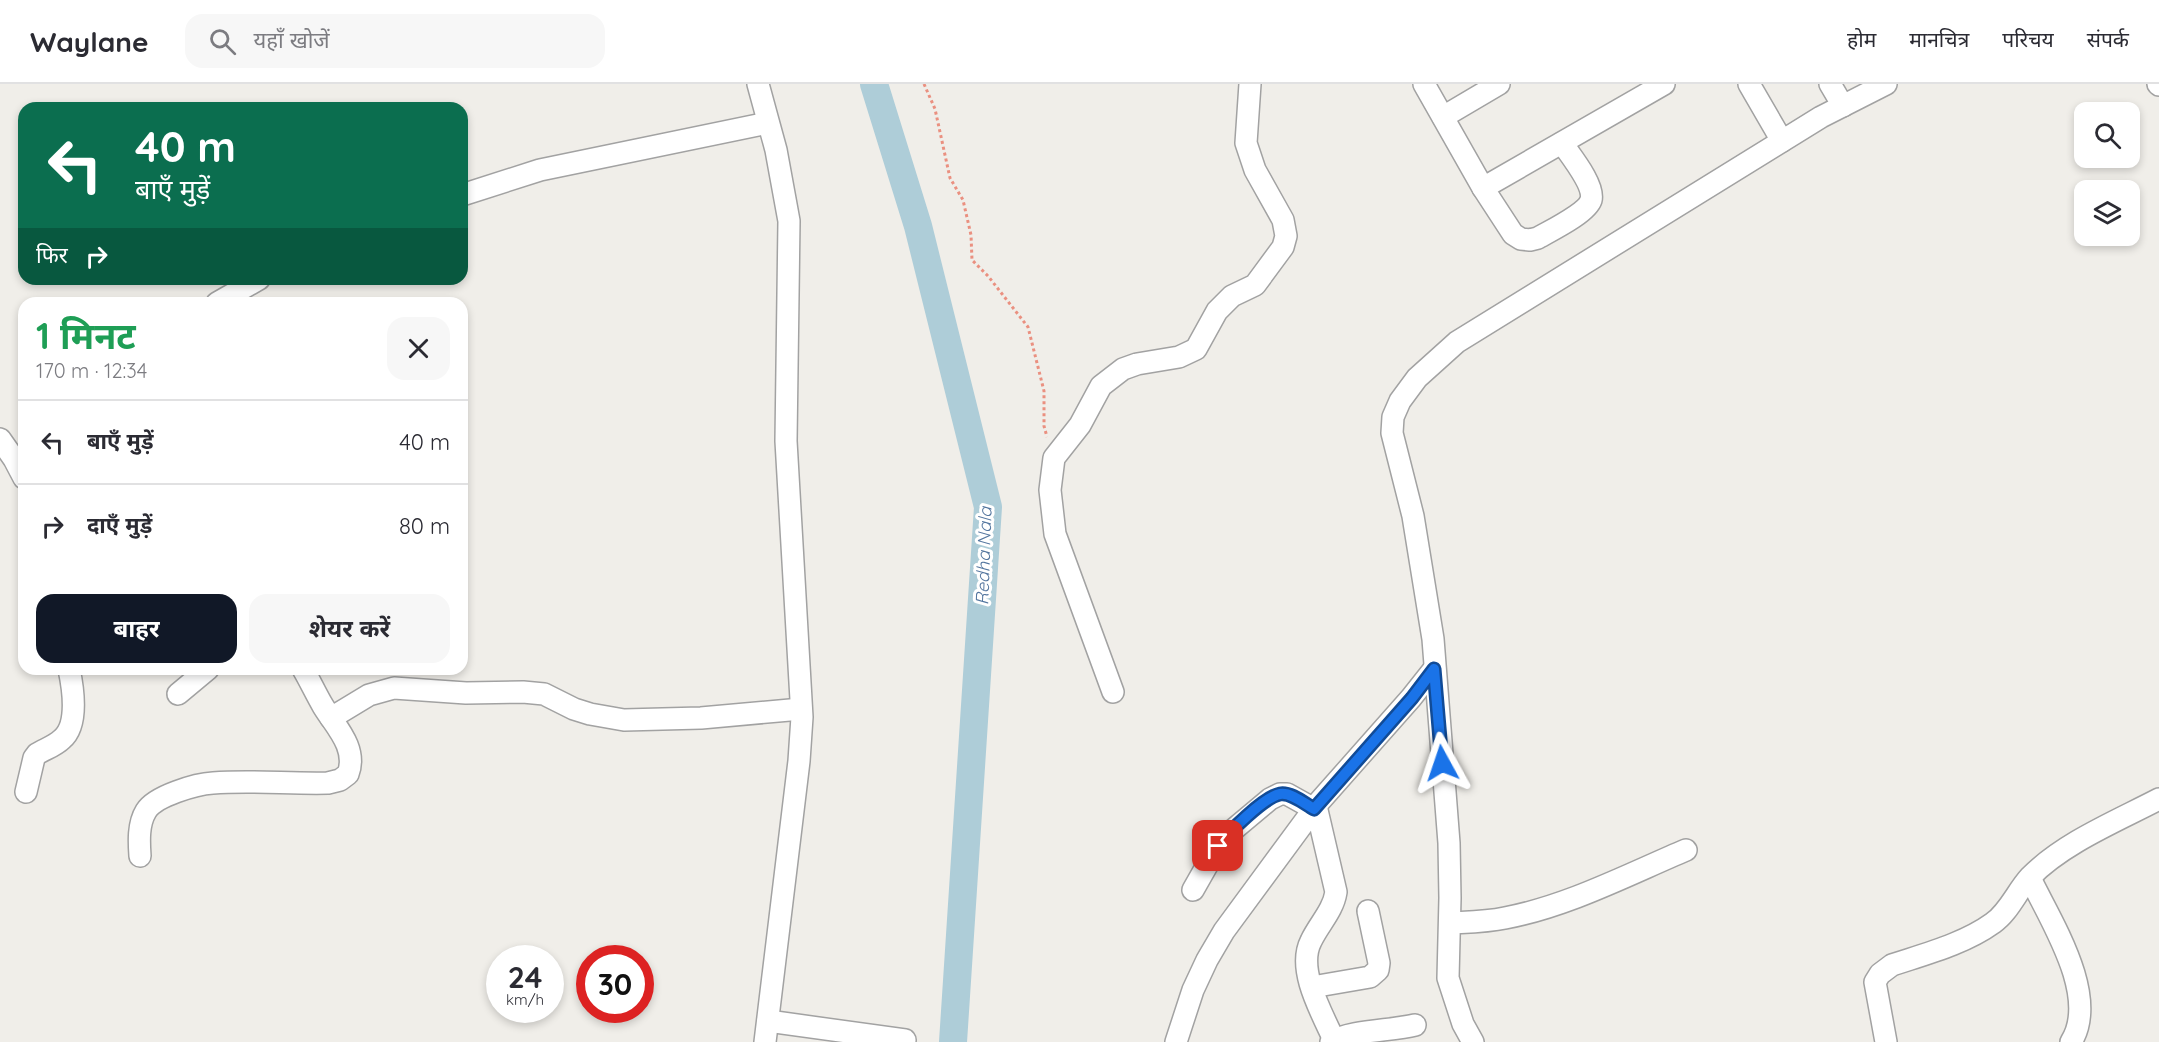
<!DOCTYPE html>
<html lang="hi">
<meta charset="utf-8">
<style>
body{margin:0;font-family:Quicksand,"Noto Sans Devanagari",sans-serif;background:#f7f7f7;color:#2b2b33;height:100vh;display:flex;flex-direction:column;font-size:22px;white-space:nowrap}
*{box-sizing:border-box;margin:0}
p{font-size:20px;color:#7c7c81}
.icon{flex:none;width:33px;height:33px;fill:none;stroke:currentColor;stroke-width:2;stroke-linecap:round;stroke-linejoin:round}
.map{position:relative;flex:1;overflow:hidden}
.details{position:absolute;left:18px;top:213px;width:450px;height:378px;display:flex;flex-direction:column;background:#fff;border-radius:18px;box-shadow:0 3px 9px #0003}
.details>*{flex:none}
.hud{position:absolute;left:18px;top:18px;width:450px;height:183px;border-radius:18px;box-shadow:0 3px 9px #0003;background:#0b6e4f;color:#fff;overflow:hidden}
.tools{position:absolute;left:2074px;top:18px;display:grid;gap:12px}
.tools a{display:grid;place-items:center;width:66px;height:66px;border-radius:12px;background:#fff;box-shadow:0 3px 9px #0003;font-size:30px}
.speed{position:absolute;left:486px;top:861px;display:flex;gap:12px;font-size:30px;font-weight:700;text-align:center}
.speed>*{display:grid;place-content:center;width:78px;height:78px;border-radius:50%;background:#fff;box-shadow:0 3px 9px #0003;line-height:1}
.speed small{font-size:15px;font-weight:400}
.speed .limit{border:9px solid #d22;background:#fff;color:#111}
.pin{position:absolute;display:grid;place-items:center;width:51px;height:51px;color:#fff;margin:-26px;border-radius:12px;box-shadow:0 3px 9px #0006}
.me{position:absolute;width:66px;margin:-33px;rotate:355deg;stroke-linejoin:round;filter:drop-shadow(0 0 4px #0008)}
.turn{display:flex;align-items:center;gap:21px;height:126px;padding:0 18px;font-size:27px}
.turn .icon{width:78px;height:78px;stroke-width:2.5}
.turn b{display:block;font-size:42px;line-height:51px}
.then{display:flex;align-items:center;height:57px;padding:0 18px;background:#0003;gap:12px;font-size:22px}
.round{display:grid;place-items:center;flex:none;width:63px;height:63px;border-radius:18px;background:#f7f7f7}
.head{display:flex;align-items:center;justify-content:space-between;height:102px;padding:0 18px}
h1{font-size:36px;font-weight:700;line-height:45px;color:#1e9e55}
.action{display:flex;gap:12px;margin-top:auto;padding:12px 18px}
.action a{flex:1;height:69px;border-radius:18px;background:#111827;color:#fff;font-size:24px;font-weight:700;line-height:69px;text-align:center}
.action a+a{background:#f7f7f7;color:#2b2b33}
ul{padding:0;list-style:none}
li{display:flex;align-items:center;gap:18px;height:84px;padding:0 18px;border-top:2px solid #e1e1e2}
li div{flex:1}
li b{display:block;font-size:22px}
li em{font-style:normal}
header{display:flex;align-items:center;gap:36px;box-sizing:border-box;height:84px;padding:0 30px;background:#fff;border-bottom:2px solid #e1e1e2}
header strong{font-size:28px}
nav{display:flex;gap:33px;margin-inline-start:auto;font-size:21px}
.search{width:420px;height:54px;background:#f7f7f7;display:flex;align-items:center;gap:15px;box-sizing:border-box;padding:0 21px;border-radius:18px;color:#7c7c81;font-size:22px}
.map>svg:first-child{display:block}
</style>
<header>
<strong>Waylane</strong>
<div class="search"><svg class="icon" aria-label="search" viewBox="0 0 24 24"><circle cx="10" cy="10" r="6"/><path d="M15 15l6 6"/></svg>यहाँ खोजें</div>
<nav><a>होम</a><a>मानचित्र</a><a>परिचय</a><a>संपर्क</a></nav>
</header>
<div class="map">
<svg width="2159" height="958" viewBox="0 0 2159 958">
<rect width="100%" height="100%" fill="#f0eee9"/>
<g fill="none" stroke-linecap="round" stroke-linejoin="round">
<path stroke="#aecdd8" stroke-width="28" d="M874 0 918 142 988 423 953 958"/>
<defs>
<g id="minor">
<path d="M758 0 776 66 789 137 786 357 802 633 799 677 765 958"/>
<path d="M1424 0 1483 104 1513 150 1521 155 1530 156 1538 154C1550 147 1587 129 1591 116 1595 101 1570 71 1562 59"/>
<path d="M1749 0 1782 57"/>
<path d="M1830 0 1843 22"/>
<path d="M2158 0 2159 1"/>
<path d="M1443 33 1499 0"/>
<path d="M1483 104 1664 0"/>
<path d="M462 111 540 86 768 39"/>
<path d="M217 219 259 195"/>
<path d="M0 355 14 375 24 394"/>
<path d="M1113 608 1055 450 1050 406 1054 374 1080 341 1101 302 1123 285 1137 280 1179 273 1196 265 1217 227 1232 212 1255 201 1283 163 1286 152 1283 136 1255 86 1246 59 1250 0"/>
<path d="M178 610 208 585"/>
<path d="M331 634 369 611 394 604 466 609 523 608 544 610 574 625 590 630 624 636 701 634 801 625"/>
<path d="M26 708 34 674 37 670C45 665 55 662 62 655 79 641 73 604 69 585"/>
<path d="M1316 722 1336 808C1333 827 1319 840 1311 857 1296 886 1323 931 1335 958"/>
<path d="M140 772C139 758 138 740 146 727 155 712 196 700 213 699 251 696 290 700 328 699L340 696 348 690C358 664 335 642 323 622 316 610 310 597 303 585"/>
<path d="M2030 794C2050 836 2100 912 2071 958"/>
<path d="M1193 806 1218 762 1227 751 1270 715 1280 710H1287L1314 725"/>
<path d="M1450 839C1468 838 1486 838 1505 834 1568 822 1627 791 1686 766"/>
<path d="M1312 903 1370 893 1378 886 1379 879 1368 827"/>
<path d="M768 937 905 956"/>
<path d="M1176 958 1193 906 1207 876 1224 847 1319 718 1411 614 1434 585"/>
<path d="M1331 958C1351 946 1391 947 1415 941"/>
<path d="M1473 958 1463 940 1448 894 1450 814 1449 759 1433 555 1413 432 1392 349 1393 333 1400 317 1417 294 1457 258 1821 33 1886 0"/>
<path d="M1886 958 1875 898 1880 890 1892 881C1925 870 1964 860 1993 839 2009 828 2017 807 2030 793 2063 759 2117 737 2159 715"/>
</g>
</defs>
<use href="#minor" stroke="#a2a2a2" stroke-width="24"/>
<path stroke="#ea9080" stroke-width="3" stroke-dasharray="3 3" stroke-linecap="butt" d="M924 0 935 25 950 94 963 116 971 151 972 176 988 192 1028 243 1044 307V342L1047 353"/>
<use href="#minor" stroke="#fff" stroke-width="21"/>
</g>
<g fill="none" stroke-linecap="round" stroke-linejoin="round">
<defs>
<path id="route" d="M1218 762C1228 749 1264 713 1280 710 1291 708 1305 720 1314 725L1412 614 1434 585 1442 679"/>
</defs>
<use href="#route" stroke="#114b97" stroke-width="15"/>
<use href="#route" stroke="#1a73e8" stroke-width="10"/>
</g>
<g text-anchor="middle" stroke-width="6" stroke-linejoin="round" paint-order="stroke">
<g font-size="18" font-style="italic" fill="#54769f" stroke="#fff">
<text transform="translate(984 472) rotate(-88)" y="6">Redha Nala</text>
</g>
</g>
</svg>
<div class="tools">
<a><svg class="icon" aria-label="search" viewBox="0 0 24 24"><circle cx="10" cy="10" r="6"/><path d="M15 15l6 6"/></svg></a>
<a><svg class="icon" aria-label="layers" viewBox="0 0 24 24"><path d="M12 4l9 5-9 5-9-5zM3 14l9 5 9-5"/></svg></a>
</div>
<div class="speed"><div>24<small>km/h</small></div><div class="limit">30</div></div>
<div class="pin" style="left:1218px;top:762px;background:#d93025"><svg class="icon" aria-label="arrive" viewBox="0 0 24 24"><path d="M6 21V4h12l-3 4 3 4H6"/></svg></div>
<svg class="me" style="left:1442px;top:679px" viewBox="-20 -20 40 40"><path d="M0-17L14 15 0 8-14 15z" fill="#1a73e8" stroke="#fff" stroke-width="4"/></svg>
<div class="hud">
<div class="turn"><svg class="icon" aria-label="left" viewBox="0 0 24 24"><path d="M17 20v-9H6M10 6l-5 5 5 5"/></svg><div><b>40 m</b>बाएँ मुड़ें</div></div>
<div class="then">फिर<svg class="icon" aria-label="right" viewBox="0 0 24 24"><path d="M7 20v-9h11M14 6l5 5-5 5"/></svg></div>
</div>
<section class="details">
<div class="head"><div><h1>1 मिनट</h1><p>170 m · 12:34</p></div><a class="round"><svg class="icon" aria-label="close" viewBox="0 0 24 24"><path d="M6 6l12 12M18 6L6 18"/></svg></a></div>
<ul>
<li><svg class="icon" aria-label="left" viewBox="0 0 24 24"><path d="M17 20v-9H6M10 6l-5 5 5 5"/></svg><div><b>बाएँ मुड़ें</b></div><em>40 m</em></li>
<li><svg class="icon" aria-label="right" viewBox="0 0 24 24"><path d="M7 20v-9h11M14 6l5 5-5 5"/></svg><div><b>दाएँ मुड़ें</b></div><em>80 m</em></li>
</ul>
<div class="action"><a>बाहर</a><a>शेयर करें</a></div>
</section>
</div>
